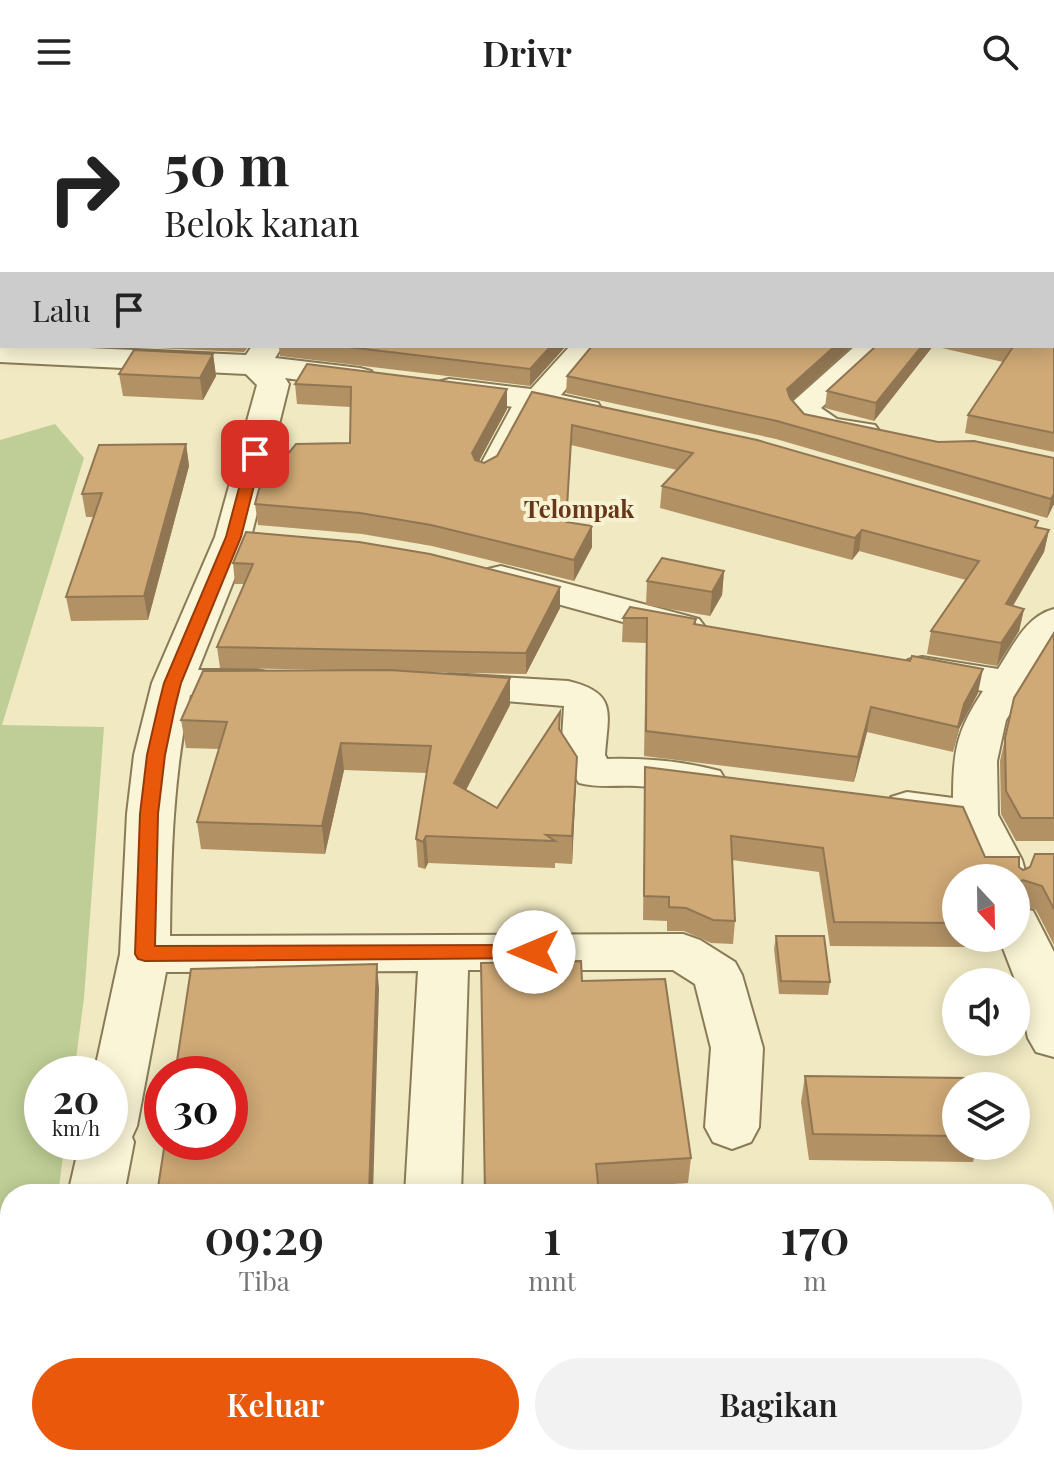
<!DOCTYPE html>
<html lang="id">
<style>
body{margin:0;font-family:"Playfair Display",serif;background:#f2f2f2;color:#222;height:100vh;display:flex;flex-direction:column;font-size:30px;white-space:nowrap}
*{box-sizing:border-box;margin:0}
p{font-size:26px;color:#767676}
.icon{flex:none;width:44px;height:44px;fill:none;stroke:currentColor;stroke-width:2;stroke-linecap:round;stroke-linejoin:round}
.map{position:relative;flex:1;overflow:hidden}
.side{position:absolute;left:0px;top:1080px;width:1054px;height:282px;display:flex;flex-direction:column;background:#fff;border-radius:32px 32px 0 0;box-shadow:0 4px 20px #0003}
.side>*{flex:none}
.banner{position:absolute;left:0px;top:0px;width:1054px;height:244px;box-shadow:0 4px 20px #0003;background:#fff;color:#222;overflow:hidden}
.needle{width:52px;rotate:158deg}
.tools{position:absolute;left:942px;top:760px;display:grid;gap:16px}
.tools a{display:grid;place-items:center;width:88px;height:88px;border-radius:50%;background:#fff;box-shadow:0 4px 20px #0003;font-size:40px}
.speed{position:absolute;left:24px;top:952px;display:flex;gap:16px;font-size:40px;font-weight:700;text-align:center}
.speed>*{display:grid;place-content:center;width:104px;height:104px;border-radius:50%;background:#fff;box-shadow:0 4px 20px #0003;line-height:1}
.speed small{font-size:20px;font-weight:400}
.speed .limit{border:12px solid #d22;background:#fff;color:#111}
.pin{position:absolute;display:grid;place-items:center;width:68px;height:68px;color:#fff;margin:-34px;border-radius:16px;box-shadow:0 4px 12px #0006}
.me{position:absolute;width:88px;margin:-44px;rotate:270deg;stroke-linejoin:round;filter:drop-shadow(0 0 6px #0008)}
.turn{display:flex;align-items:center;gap:28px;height:168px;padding:0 32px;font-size:36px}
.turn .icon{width:104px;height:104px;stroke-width:2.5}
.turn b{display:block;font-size:56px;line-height:68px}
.then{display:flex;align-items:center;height:76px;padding:0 32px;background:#0003;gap:16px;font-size:30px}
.eta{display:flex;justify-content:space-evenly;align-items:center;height:136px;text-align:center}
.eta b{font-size:48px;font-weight:600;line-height:56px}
.primary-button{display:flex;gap:16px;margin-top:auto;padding:16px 32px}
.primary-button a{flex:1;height:92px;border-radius:48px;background:#ea580c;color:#fff;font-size:32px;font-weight:600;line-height:92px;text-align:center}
.primary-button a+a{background:#f2f2f2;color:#222}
header{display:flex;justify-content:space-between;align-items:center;height:104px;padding:0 32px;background:#fff;font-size:36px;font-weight:600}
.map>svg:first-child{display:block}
</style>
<header><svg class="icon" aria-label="menu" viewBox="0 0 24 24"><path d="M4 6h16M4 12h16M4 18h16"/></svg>Drivr<svg class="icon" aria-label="search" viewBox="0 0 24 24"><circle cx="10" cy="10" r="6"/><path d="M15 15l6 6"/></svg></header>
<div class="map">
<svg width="1054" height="1361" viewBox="0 0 1054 1361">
<rect width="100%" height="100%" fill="#f0e9c2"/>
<g fill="#bfce96">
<path d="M55 320 84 354 2 621 104 623 84 894 74 970H42V1038H65L58 1090H10V1209H0V336Z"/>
<path d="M0 1274H10V1344L4 1361H0Z"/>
</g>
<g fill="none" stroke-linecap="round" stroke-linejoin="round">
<defs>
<path id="lane" d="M526 289 536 295 495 371 485 377 478 375 475 371 516 295Z"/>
<g id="street">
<path d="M0 151H2L0 170Z"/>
<path d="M1052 185 1054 186V204L1052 203Z"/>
<path d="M0 240 246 251 252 242H278L280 246 275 254 360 264 371 267 376 274 371 281 360 284 285 274 289 280 251 433 198 566H257L271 569 277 578 271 587 257 590 190 591C173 675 171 747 170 832L683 830 700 836 735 858 742 871 763 944 759 1023 751 1038 732 1045 713 1038 705 1023 711 944 695 880 673 866H468L461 1090H405L418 867 166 868 137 1022 132 1033 134 1038 124 1090H68L80 1038H110V970H94L120 850 127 710 134 651 152 579 215 433 257 281 246 270 0 258Z"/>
<path d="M570 242H602L561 291 598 299 602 306 598 313 586 316 539 306 449 295 438 292 433 285 438 278 449 275 531 285Z"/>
<path d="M855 242H889L821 304 837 315 875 321 880 328 875 335C844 343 801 333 788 302Z"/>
<path d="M501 462 699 515 705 523 699 531 685 535 488 481 482 473 488 465Z"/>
<path d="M1054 505V541L1006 616 997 657 998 711 1022 756 1027 774 1021 785 1016 787V774H981L976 756 960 724 891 713 885 703 891 693 907 688 953 694C953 647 957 626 983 587L908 574 902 565 908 556 922 553 998 565C1013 542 1026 512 1054 505Z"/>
<path d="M450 570 568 577C618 589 608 608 605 651L607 655C644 654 683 657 720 667L726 677 720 687C692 694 665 683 636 682 616 681 598 684 579 679L561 651 564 602 435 591 429 582 435 573Z"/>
<path d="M1016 802 1033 807 1054 848V953L1036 948 1028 934 1016 878 999 834H1016Z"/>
<path d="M11 1352H75L73 1361H9Z"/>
<rect x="389" y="1352" width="64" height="9"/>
</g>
</defs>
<use href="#lane" stroke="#8a7b58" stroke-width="4"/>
<use href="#street" stroke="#8a7b58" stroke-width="4"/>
<use href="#lane" fill="#faf5d6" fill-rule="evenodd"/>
<use href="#street" fill="#faf5d6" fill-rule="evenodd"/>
</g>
<g fill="#b29165">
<path d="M180 0H761L760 2H178Z"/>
<path d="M2 188V227L0 226V189Z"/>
<path d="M1054 212V348L965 329 968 311 1003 258 933 242 874 317 825 304 827 287 876 242H1052Z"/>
<path d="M112 242H249L244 248Z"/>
<path d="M279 242H566L530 282 280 252Z"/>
<path d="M852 242 792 297 804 310 938 338 1054 354V400L1047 414 776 335 566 289 567 272Z"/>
<path d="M213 250 216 272 203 296 123 292 119 270Z"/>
<path d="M307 260 507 305 479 357 484 359 497 352 532 288 1049 426 1044 448 1013 502 1024 505 1019 527 997 562 927 550 931 527 966 476 859 447 852 456 660 404 662 382 677 366 571 341 567 418 592 422V443L574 477 432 442 362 430 258 421 255 400 350 339 351 303 297 300 295 280Z"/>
<path d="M186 340 189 362 148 516 71 517 66 493 94 413H86L82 390Z"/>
<path d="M246 428 560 504 526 570 419 568 510 601 466 686 497 704 560 608V627L577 653 572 760 555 759V764L428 759 425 765 418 763 416 735 427 669 344 666 325 750 201 745 197 718 219 645 186 644 181 616 341 566 220 564 217 543 244 480H235L233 459Z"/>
<path d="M724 467 722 491 710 512 646 501 647 477Z"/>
<path d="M623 514 696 515V520L978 589 959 625 953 648 867 628 854 678 644 652 646 539 622 538Z"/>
<path d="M1054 529V737H1016L1001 710 1000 657 1014 594Z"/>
<path d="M645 663 985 753 1019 763 1023 766 1054 750V841L1036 806 1019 800 1016 813V774H956V834H968L966 843 830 842 819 768 732 756 735 817 733 840 711 839 684 827H667V817L643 816Z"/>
<path d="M776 832 830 878 828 891 779 890 774 845Z"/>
<path d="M582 877 691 1054 688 1079 598 1085Z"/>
<path d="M805 972 956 982V1042H977L973 1058 809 1056 801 998Z"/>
<path d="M719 1352H1011V1353L1008 1361H718Z"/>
</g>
<g fill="#917653">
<path d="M551 242H566L530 282V265Z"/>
<path d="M835 242H852L785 303 787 285Z"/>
<path d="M922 242H933L874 317 876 299Z"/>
<path d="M213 250 216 272 203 296 200 274Z"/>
<path d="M507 285V305L472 370V349Z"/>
<path d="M186 340 189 362 148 516 144 492Z"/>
<path d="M1054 389V400L1047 414 1051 395Z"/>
<path d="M592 422V443L574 477V456Z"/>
<path d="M862 426 859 447 852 456 855 434Z"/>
<path d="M1049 426 1044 448 1001 522 1006 500Z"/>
<path d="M724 467 722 491 710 512 712 488Z"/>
<path d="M560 483V504L526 570V549Z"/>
<path d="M1024 505 1019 527 997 562 1001 539Z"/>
<path d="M983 565 978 589 959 625 953 648 964 600Z"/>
<path d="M510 574V601L455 707 454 679Z"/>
<path d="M871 603 867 628 854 678 858 653Z"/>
<path d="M341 639 344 666 325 750 322 722Z"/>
<path d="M577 653 576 680 572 760V732Z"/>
<path d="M426 732 428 759 425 765 423 738Z"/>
<path d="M377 860 379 885 373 1090H369Z"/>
<rect x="360" y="1352" width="4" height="9"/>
</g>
<g fill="#cfa976" stroke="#917653" stroke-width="2">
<path d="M180 0H502L501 2H178Z"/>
<path d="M615 0H756L755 2H614Z"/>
<path d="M1052 8H1054V167L1052 169Z"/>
<path d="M2 188V211L0 210V189Z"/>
<path d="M1052 211 1054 212V329L968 311 1013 243 1009 242H1052Z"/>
<path d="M340 242H551L530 265Z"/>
<path d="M592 242H835L787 285 790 294 804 310 938 338 974 337 1054 354V390L1051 395 777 317 567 272Z"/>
<path d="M876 242H922L876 299 827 287Z"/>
<path d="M134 246 213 250 200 274 119 270Z"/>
<path d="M307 260 507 285 472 349 475 356 484 359 497 352 532 288 757 336 1038 417 1035 423 1049 426 1006 500 1024 505 1001 539 931 527 979 457 862 426 855 434 662 382 693 349 572 321 566 418 592 422 574 456 431 421 360 409 255 400 259 385 296 340 350 339 351 283 295 280Z"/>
<path d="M186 340 144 492 66 493 102 389 82 390 99 341Z"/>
<path d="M246 428 359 438 430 450 560 483 526 549 217 543 253 460 233 459Z"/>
<path d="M662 454 724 467 712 488 647 477Z"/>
<path d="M630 503 696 515 694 520 910 557 912 552 983 565 964 600 958 623 871 603 858 653 646 627 647 514H623Z"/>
<path d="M1054 529V714H1021L1006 687 1005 634 1014 594Z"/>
<path d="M389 566 510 574 454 679 497 704 560 608 559 625 577 653 572 732 546 731 555 737 426 732 423 738 416 735 431 642 341 639 322 722 197 718 227 618 181 616 203 567Z"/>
<path d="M645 663 963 703 985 753H1019V763L1023 766 1030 763 1035 750H1054V805L1042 782 1023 776 1019 778V801H1016V774H956V819L834 818 823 744 731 732 735 817 713 816 686 804 669 803V793L644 792Z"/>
<path d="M776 832H824L830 878 781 877Z"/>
<path d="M581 857 582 877 665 875 691 1054 596 1060 599 1090H485L481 859Z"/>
<path d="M377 860 369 1090H157L165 1038H230V970H175L191 865Z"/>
<path d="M805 972 966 974 968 982H956V1032L813 1030Z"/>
<path d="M118 1352H360V1361H117Z"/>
<path d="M489 1352H619V1361H490Z"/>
<path d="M723 1352H1011V1353H977L979 1361H724Z"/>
</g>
<path fill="#ea580c" stroke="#983908" stroke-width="2" d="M255 346 262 350 241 433 181 579 175 603 165 651 158 710 155 842 534 841 541 843 544 848 541 854 145 857 138 855 135 850 140 710 147 651 158 603 164 579 226 433 248 350Z"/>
<g text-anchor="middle" stroke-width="8" stroke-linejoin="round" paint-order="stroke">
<g font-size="24" font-weight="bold" fill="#68371b" stroke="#f7f2d2">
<text x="579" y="414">Telompak</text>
</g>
</g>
</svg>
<div class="tools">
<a><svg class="needle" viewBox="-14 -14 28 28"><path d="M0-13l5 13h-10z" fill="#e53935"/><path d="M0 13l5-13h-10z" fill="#767676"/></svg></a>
<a><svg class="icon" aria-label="sound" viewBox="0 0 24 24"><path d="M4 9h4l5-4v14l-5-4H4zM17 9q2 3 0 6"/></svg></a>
<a><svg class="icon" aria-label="layers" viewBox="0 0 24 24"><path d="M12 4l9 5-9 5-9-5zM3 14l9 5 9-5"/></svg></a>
</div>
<div class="speed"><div>20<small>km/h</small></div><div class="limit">30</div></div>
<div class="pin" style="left:255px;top:350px;background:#d93025"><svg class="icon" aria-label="arrive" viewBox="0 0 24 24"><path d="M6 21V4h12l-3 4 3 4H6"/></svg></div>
<svg class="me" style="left:534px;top:848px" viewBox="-20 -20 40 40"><circle r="19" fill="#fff"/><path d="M0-13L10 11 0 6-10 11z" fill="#ea580c"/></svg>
<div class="banner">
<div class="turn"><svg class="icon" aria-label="right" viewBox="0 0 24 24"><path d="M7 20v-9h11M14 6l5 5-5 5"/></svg><div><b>50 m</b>Belok kanan</div></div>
<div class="then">Lalu<svg class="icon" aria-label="arrive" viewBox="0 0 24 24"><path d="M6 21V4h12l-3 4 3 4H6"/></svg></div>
</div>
<section class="side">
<div class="eta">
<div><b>09:29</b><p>Tiba</p></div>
<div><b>1</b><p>mnt</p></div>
<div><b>170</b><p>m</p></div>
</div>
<div class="primary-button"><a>Keluar</a><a>Bagikan</a></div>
</section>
</div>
